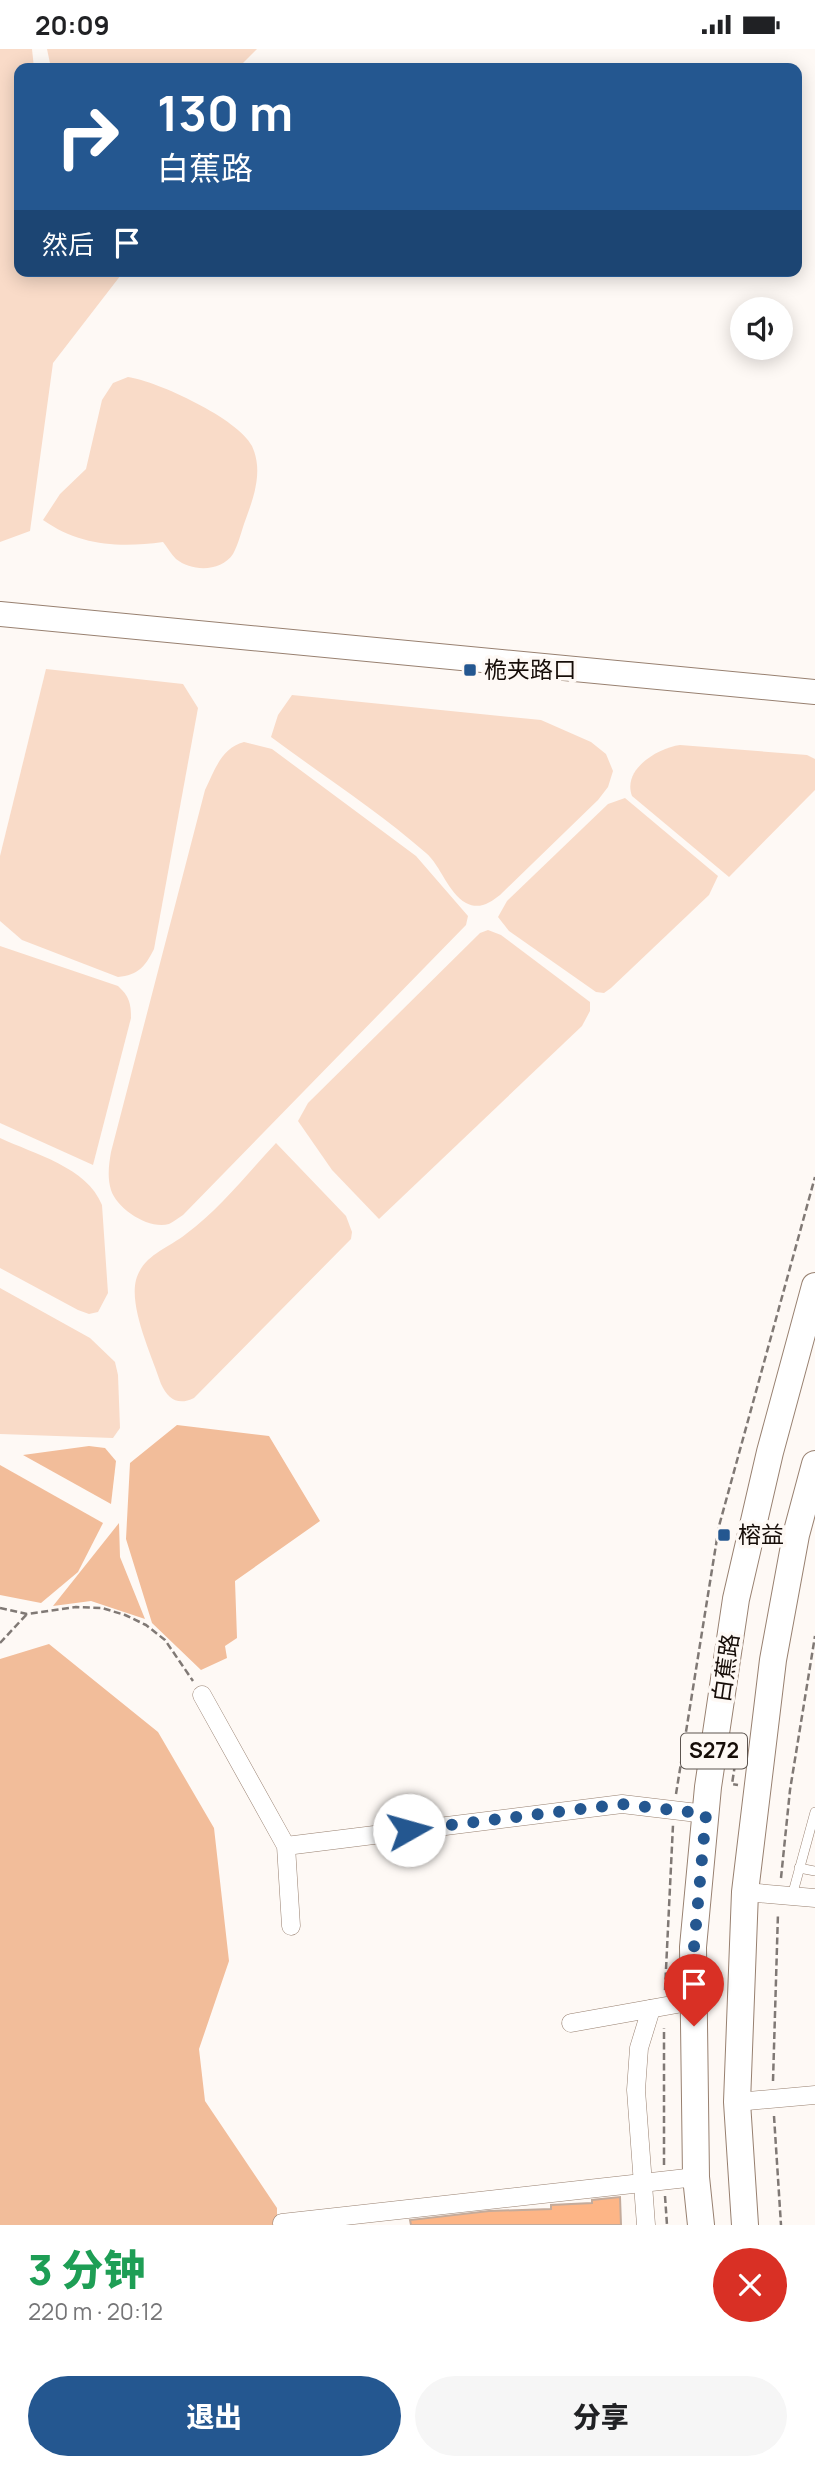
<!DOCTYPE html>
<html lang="zh">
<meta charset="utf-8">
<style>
body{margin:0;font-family:Manrope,"Noto Sans SC",sans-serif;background:#f6f6f6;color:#202124;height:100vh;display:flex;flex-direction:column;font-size:26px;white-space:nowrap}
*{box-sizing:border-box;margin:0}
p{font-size:23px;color:#757577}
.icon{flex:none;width:38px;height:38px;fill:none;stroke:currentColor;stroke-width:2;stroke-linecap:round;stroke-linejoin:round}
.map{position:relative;height:2176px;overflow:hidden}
.drawer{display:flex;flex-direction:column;background:#fff;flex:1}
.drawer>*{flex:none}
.top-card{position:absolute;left:14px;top:14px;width:788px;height:214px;border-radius:14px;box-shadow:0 4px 18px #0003;background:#245790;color:#fff;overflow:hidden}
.tools{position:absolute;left:730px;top:248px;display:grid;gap:14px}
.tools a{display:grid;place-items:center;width:63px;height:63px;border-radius:50%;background:#fff;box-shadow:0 4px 18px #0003;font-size:35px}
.pin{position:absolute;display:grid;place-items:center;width:60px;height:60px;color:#fff;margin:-72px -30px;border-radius:50% 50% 50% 0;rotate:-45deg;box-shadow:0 0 7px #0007}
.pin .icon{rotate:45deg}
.me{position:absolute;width:77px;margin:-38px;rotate:83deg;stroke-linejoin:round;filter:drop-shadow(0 0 5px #0008)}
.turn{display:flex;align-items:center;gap:24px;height:147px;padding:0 28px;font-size:32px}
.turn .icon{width:91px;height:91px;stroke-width:2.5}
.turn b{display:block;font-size:49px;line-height:60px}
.then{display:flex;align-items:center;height:66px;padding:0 28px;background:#0003;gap:14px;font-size:26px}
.round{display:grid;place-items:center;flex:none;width:74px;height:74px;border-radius:37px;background:#f6f6f6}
.headline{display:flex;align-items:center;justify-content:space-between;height:119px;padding:0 28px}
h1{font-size:42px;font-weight:800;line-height:52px;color:#1e9e55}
.cta{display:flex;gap:14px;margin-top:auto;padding:14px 28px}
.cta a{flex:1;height:80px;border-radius:42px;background:#245790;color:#fff;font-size:28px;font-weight:800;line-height:80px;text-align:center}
.cta a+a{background:#f6f6f6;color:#202124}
.status{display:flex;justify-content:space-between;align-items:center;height:49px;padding:0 35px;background:#fff;direction:ltr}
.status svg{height:19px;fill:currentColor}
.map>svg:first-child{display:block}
</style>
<div class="status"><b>20:09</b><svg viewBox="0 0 49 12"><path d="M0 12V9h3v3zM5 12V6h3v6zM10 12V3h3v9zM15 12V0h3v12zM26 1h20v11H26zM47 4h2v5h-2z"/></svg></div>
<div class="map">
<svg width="815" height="2176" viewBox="0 0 815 2176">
<rect width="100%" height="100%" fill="#fef9f5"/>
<g fill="#f2bd9a">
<path d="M177 1376 269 1387 320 1472 235 1532 237 1589 225 1597 227 1609 201 1621 152 1574 126 1490 130 1414Z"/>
<path d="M89 1397 105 1399 116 1412 111 1455 23 1406Z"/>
<path d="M0 1416 103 1474 78 1523 41 1554 0 1546Z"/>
<path d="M119 1474 120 1508 145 1570 91 1552 53 1557Z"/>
<path d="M49 1595 158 1683 214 1779 229 1912 199 2000 205 2052 277 2159V2176H0V1610Z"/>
</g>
<g fill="#f9dbc8">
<path d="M0 0H32L34 19H19V222H124L53 314 30 482 0 493Z"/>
<path d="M47 0H257L238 19H51Z"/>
<path d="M128 328C157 332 239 370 252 397 264 423 253 450 244 475 241 484 238 496 233 505 221 523 192 523 176 510 171 505 167 498 163 493 120 499 80 497 43 471L60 445 86 420 102 351 113 334Z"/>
<path d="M46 620 183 635 198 659 154 900C145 918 138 926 118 928L22 891 0 872V807Z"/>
<path d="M292 646 541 671 591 693 606 705 613 722 608 738 598 751 500 846C490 854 479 861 466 854 448 844 441 817 426 804 378 762 322 726 271 688L278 666Z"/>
<path d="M244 693 272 700 416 807 468 867 466 876 183 1166C178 1169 173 1173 169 1175 149 1181 117 1160 111 1141 107 1128 109 1115 111 1103L205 741C215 721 221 699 244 693Z"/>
<path d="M680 696 807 706 815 710V741L729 828 632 747C622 720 658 699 680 696Z"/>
<path d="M625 749 718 827 709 846 611 939 604 944 596 943 509 882 498 868 507 852 608 755Z"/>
<path d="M488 881 501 886 590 953V962L582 977 379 1170 332 1121 298 1072 308 1054 480 884Z"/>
<path d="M0 897 118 937C129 947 131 954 131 969L93 1116 0 1074Z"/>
<path d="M0 1089C34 1105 87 1118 102 1156L108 1244 98 1263 89 1265 78 1261 0 1219Z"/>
<path d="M276 1094 346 1167 352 1183 351 1190 194 1349C178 1357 168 1350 161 1335 152 1307 129 1259 136 1231 143 1206 167 1200 186 1185 220 1160 247 1125 276 1094Z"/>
<path d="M0 1239 90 1289 115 1313 118 1326 120 1379 113 1389 0 1385Z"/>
</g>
<path fill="#fdb586" stroke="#c4ab9b" stroke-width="2" d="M620 2148 621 2176H411L410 2171 489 2162 551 2160V2156L592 2154V2151Z"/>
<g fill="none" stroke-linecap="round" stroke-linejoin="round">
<defs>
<g id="lane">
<path d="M799 1819 815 1822"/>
<path d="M792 1847 815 1763"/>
</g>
<g id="street">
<path d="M202 1646 286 1797 291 1877"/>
<path d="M286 1797 622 1755 706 1765"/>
<path d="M745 1843 815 1849"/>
<path d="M571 1974 694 1952"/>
<path d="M737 2053 815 2046"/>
<path d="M282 2174 696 2128"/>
<path d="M646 2176 636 2041 639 1999 651 1960"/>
</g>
<path id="secondary" d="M0 565 815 643"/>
<g id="primary">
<path d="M701 2176 696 2128 693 1898 708 1738 736 1550 770 1403 815 1237"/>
<path d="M745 2176 737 2053 745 1843 773 1611 796 1486 815 1415"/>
</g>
</defs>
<use href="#lane" stroke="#988070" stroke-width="10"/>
<use href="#street" stroke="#988070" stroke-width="19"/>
<use href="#secondary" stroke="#988070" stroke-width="26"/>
<use href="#primary" stroke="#988070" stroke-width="28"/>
<g stroke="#807975" stroke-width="2.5" stroke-dasharray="7 3.5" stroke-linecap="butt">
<path d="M0 1559 27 1565 76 1558 102 1559 125 1566 146 1576 165 1591 193 1632"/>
<path d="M0 1594 27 1565"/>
<path d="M732 1709H736L732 1735 738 1736"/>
<path d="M676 1745 719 1477 815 1128"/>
<path d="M781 1829 790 1741 815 1587"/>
<path d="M665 1941 673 1776"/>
<path d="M773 2032 778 1864"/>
<path d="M774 2067 781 2176"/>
<path d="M664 2116V1979"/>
<path d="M665 2147 667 2176"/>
</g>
<use href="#lane" stroke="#fff" stroke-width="9"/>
<use href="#street" stroke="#fff" stroke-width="18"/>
<use href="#secondary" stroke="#fff" stroke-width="24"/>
<use href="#primary" stroke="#fff" stroke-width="26"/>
</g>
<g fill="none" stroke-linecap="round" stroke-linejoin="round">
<path stroke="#245790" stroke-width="12" stroke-dasharray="0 21.6" d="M409 1781 622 1755 706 1765 694 1898V1977"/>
</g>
<g fill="#245790" stroke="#fef9f5" stroke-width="2.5">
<rect x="463" y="614" width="14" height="14" rx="3.5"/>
<rect x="717" y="1479" width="14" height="14" rx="3.5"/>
</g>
<g text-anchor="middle" stroke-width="7" stroke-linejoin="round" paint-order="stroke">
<rect fill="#fef9f5" stroke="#5c544f" stroke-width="2" x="681" y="1684.5" width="66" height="35" rx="5"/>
<g font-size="21" font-weight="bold" fill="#160d08">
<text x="714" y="1709">S272</text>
</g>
<g font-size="23" fill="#160d08" stroke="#fef9f5" text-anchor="start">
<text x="484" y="629">桅夹路口</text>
<text x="738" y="1494">榕益</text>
</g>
<g font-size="23" fill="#160d08" stroke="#fef9f5">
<text transform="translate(726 1619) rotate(-82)" y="8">白蕉路</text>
</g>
</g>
</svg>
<div class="tools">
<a><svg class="icon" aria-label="sound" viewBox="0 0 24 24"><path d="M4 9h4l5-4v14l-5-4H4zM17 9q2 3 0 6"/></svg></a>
</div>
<div class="pin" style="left:694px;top:1977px;background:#d93025"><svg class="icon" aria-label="arrive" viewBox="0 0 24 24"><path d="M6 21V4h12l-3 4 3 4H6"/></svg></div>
<svg class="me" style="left:409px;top:1781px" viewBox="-20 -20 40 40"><circle r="19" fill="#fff"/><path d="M0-13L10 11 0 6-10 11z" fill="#245790"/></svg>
<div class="top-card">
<div class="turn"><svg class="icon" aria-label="right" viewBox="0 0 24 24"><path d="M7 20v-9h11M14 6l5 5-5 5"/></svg><div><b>130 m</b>白蕉路</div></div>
<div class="then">然后<svg class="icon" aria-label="arrive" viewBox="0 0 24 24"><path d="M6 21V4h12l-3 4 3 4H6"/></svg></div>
</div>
</div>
<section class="drawer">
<div class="headline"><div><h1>3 分钟</h1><p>220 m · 20:12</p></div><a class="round" style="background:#d93025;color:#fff"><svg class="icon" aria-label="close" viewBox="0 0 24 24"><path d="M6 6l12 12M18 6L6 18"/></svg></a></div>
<div class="cta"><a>退出</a><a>分享</a></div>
</section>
